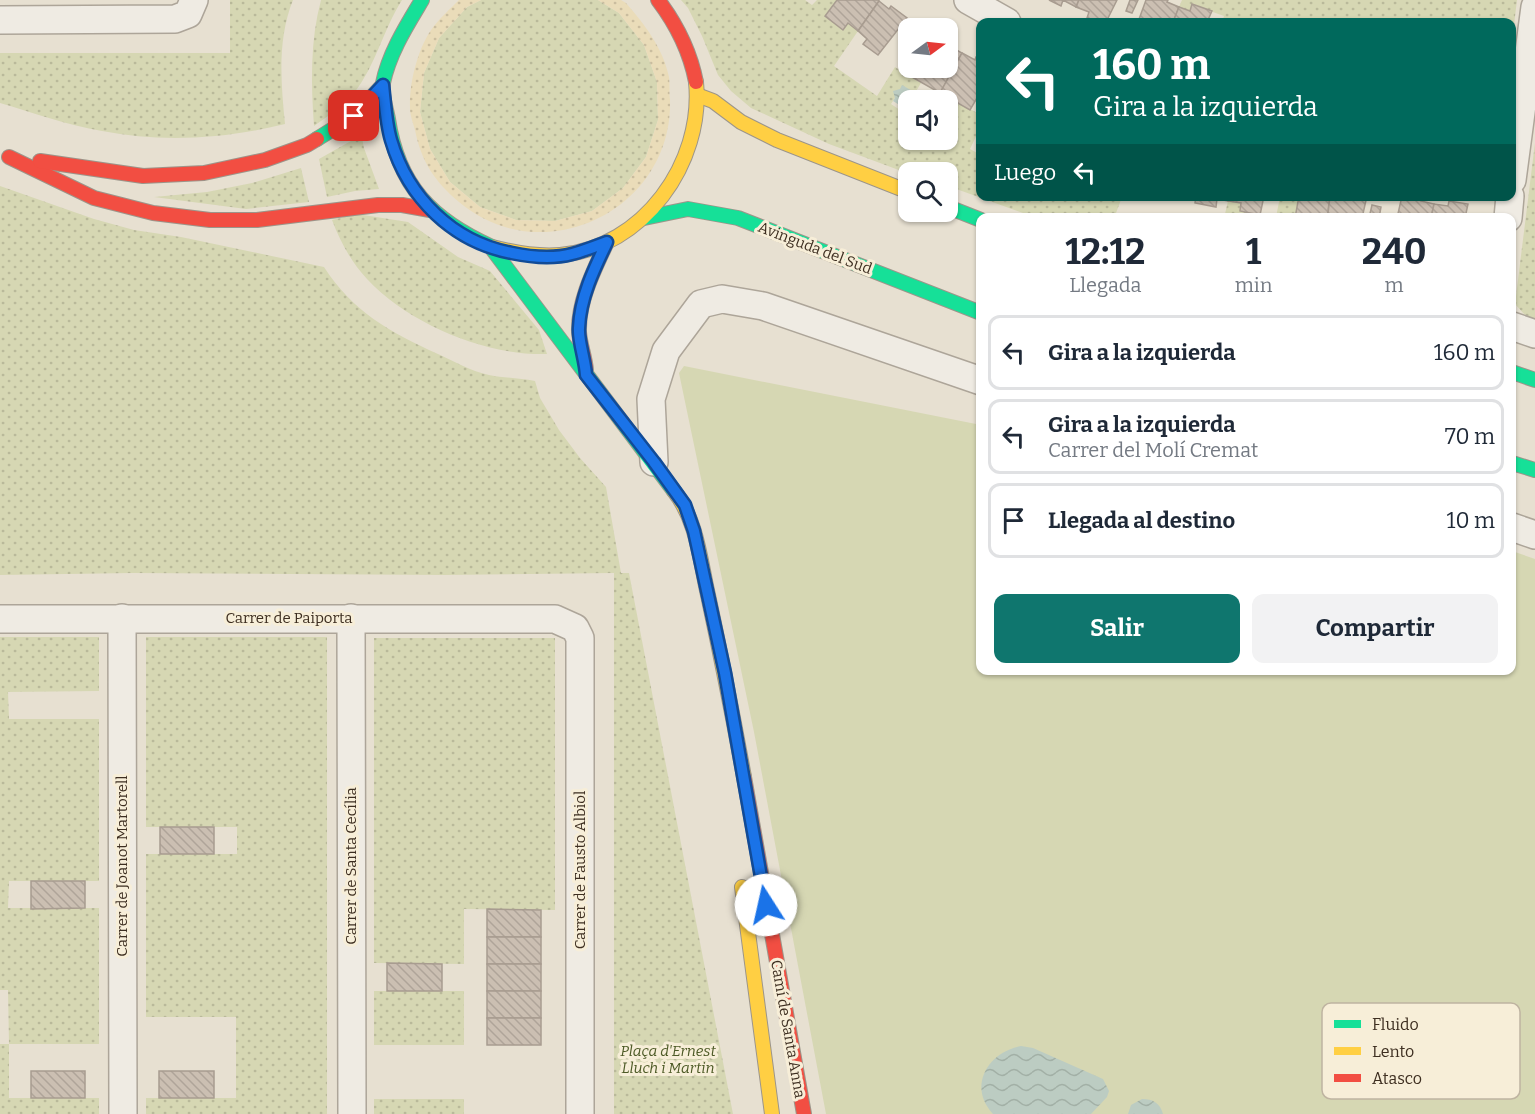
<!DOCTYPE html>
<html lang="es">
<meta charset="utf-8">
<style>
body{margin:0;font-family:Bitter,serif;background:#f2f2f3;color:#1f2937;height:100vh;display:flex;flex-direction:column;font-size:22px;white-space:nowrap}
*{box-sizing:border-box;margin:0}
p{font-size:20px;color:#747a83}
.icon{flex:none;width:33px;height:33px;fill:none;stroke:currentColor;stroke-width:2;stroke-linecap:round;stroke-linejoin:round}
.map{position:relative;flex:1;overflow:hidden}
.side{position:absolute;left:976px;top:213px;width:540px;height:462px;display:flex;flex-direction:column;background:#fff;border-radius:12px;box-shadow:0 2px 4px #0004}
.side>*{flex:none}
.hud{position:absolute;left:976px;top:18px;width:540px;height:183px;border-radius:12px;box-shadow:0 2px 4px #0004;background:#00695c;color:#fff;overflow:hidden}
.needle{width:39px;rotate:75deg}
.fabs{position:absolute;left:898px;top:18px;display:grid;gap:12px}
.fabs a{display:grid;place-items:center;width:60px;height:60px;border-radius:12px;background:#fff;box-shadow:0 2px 4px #0004;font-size:30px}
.pin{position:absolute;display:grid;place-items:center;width:51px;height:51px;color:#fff;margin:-26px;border-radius:12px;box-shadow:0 3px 9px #0006}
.me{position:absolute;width:66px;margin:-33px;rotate:350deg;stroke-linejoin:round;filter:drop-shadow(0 0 4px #0008)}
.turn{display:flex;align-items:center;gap:21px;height:126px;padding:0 18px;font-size:27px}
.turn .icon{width:78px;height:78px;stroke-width:2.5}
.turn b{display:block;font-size:42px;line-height:51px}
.then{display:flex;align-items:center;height:57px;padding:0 18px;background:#0003;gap:12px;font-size:22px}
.eta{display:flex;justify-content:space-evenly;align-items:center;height:102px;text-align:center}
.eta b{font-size:36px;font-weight:700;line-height:42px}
.button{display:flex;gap:12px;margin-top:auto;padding:12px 18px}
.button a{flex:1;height:69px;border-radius:12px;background:#0f766e;color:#fff;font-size:24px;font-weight:700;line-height:69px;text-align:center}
.button a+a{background:#f2f2f3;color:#1f2937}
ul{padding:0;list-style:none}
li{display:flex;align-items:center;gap:18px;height:75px;margin:0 12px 9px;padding:0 6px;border:3px solid #e0e1e3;border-radius:12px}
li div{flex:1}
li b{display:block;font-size:22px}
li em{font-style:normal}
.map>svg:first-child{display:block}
</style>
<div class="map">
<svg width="1535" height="1114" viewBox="0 0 1535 1114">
<defs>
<pattern id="green-dots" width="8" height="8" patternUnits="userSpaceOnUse" patternTransform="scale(1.5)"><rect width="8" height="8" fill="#d6d7b3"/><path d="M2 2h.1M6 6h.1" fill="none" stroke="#b9b99a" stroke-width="1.8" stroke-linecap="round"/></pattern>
<pattern id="sand-dots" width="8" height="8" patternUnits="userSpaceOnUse" patternTransform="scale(1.5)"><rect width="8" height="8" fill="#eadcb9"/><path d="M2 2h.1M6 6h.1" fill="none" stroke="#cabd9f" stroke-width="1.8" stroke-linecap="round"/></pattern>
<pattern id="water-waves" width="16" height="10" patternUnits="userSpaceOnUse" patternTransform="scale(1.5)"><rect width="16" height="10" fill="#bcccc2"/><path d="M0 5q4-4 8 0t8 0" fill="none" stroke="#a2b0a6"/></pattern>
<pattern id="building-back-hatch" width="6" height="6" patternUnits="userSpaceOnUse" patternTransform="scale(1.5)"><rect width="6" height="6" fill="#cbbfb2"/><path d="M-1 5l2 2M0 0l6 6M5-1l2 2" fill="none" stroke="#afa499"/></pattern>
</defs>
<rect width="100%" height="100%" fill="#e7e0d1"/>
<g fill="url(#green-dots)">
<path d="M230 0H293C277 40 281 83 285 124 225 139 162 143 102 131 67 125 34 113 0 103V53H230Z"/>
<path d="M321 0H402C383 30 376 65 354 93 343 107 328 116 314 126 311 84 310 41 321 0Z"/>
<path d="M481 0H598L619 13 644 45 657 82 658 120 646 157 623 188 592 211 555 221 516 220 480 207 450 182 430 149 420 112 424 73 439 38 467 7Z"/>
<path d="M681 0H805L812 5 817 0H837L825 16 843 30 848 23 858 31 834 66 877 96 895 67 921 83 915 93 903 86 891 104 909 116V140H948V100H935L940 93 981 115V126L970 149 981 155V196L1122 197 1116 213 1129 217H1034L948 186V172L909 174 896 169 829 144 751 108 731 91 718 75 702 36 688 8Z"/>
<path d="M1182 0H1517L1512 41V22H1248L1237 20 1236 22H1222L1224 16 1193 5 1190 11 1179 7Z"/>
<path d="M358 137 362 138 364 148 379 189 355 191 327 197 319 159Z"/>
<path d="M1535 143V320L1524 314 1515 304Z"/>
<path d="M301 168 309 202 246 209 154 197 207 192 252 183Z"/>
<path d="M0 186 94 219 134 230 181 237 324 267C353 312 390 332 438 354 455 362 471 371 489 375 504 378 520 378 535 381L540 398 559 430 580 458 606 487 621 573H629L733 1114H614V573L443 575 133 573 0 575Z"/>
<path d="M1280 197H1299L1295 217H1276Z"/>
<path d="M1228 201 1241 203 1240 211 1274 217 1224 218Z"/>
<path d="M357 214 408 222 458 257 490 271 539 330 547 354C486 356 409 324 367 279 351 262 340 241 332 220Z"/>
<path d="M0 637H99V691L8 692 9 719H99V881H9L8 908H99V1044H9V1098H99V1114H0V1044H9L8 990H0Z"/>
<path d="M146 637H327V1114H146V1098H236V1017H146V854H237V827H146Z"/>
<path d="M374 638H555V910L464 909V964L374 963Z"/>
<rect x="374" y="991" width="90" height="54"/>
<rect x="374" y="1099" width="90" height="15"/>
</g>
<path fill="url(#sand-dots)" d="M459 0H481L467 7 439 38 424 73 420 112 430 149 450 182 480 207 516 220 555 221 592 211 623 188 646 157 658 120 657 82 644 45 619 13 598 0H621L626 3C645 25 663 48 669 77 670 84 669 93 670 100 673 210 543 273 459 202 435 182 421 161 415 130 413 123 410 115 410 108 409 83 418 46 434 26 441 17 451 8 459 0Z"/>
<path fill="#d6d7b3" d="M684 366 981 425V670H1512V551L1535 559V1114H826L754 732 679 373Z"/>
<g fill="url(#water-waves)">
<path d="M902 85 928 100H909V111L893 101 895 98 893 91 900 89Z"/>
<path d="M1021 1046 1033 1048 1103 1079 1109 1091 1107 1097 1091 1114H993C967 1086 988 1052 1021 1046Z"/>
<path d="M1142 1099C1153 1099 1160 1103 1163 1114H1128L1131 1105Z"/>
</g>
<g fill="url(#building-back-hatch)" stroke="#a89c90" stroke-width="1.5">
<path d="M837 0H878L879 1 858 31 848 23 843 30 825 16Z"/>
<path d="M1049 0H1079L1076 7 1063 0 1061 6Z"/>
<path d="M1079 0H1117L1106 22H1097L1087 18 1089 12 1076 7Z"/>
<path d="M1130 0H1138L1132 13 1126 11Z"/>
<path d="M1146 0H1168L1167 2 1179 7 1173 22H1138Z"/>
<path d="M879 1 889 9 891 6 907 18 878 55 863 44 867 39 858 31Z"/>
<path d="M1192 4 1212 11 1207 22H1173L1179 7 1190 11Z"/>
<path d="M948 40 953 43 951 47 962 53 940 93 910 76 915 68H948Z"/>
<path d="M962 53 975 60 976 57 981 60V91L970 110 940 93Z"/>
<path d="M1196 196H1229L1228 201 1217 199 1216 207 1195 203Z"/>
<path d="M1229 196H1264L1260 215 1240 211 1241 203 1228 201Z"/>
<path d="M1299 196H1330L1327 218H1295Z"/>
<path d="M1330 196H1367L1362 218H1338L1328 214Z"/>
<path d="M1402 196H1422L1421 201 1434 204 1431 218H1397Z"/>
<path d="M1449 201 1468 204 1465 218H1431L1434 204 1448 206Z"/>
<path d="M1372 205 1381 207 1379 218H1369Z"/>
<rect x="160" y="827" width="54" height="27"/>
<path d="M31 881H85V908L31 909Z"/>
<path d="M487 909 541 910V937H487Z"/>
<rect x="487" y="937" width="54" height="27"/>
<path d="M387 963 442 964V991H387Z"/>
<rect x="487" y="964" width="54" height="27"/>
<rect x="487" y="991" width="54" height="27"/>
<rect x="487" y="1018" width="54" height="27"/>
<rect x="31" y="1071" width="54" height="27"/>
<rect x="159" y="1071" width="55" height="27"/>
</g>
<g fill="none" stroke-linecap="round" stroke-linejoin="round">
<defs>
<g id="street">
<path d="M968 0 1007 22"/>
<path d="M0 20 175 19 188 14 194 0"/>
<path d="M1512 180 1535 7"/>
<path d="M1508 218 1510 196"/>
<path d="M1512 326 1535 334"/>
<path d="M654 462 651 399 666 351 701 304 722 299 763 306 981 381"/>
<path d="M1512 527 1535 535"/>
<path d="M122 618 123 1114"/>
<path d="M351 618 352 1114"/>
<path d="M0 619H555L575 628 580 638V1114"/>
</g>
<g id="fast">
<path d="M422 0C407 25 389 53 383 83 381 94 386 108 388 119 398 186 432 220 492 247"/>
<path d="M317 139 354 116 383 85"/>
<path d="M948 207 981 220"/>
<path d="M644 218 688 209 738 218 981 313"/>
<path d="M493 250 674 491"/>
<path d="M1512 372 1535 380"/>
<path d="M1512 463 1535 470"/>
</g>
<g id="slow">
<path d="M697 95 713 101 741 122 777 140 909 192"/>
<path d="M492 247C515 253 536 257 560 255 643 248 704 163 696 82"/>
<path d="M674 491C697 520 700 560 708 595 721 656 733 716 744 777"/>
<path d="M742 887 772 1114"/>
</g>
<g id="jam">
<path d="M658 0C677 25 690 51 696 82"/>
<path d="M9 157 94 198 153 213 210 220H257L378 205H402L430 210"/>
<path d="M40 161 143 176 204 173 265 160 307 145 317 139"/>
<path d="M586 370C585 357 580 345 579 332 578 301 594 270 607 242"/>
<path d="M744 777 804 1114"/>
</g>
</defs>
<use href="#street" stroke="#ada599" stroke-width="30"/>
<use href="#fast" stroke="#9c958a" stroke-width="16"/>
<use href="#slow" stroke="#9c958a" stroke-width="16"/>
<use href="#jam" stroke="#9c958a" stroke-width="16"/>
<use href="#street" stroke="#efebe3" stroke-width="27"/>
<use href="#fast" stroke="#16e098" stroke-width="14"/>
<use href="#slow" stroke="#ffcf43" stroke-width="14"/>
<use href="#jam" stroke="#f24e42" stroke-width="14"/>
</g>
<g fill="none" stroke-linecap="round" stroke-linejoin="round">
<defs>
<path id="route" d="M354 116 383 85C385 103 386 123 391 140 408 198 453 242 512 253 531 257 553 259 572 254 584 251 596 246 607 242 594 269 580 298 579 328 578 341 585 359 586 375L654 462 685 505 694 531 725 673 766 905"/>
</defs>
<use href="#route" stroke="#114b97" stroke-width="15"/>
<use href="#route" stroke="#1a73e8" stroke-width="10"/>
</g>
<g text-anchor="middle" stroke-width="6" stroke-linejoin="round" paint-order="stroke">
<g font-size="15" fill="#3d2e20" stroke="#f7eed8">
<text transform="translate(815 248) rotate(21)" y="5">Avinguda del Sud</text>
<text x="289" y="623">Carrer de Paiporta</text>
<text transform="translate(122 866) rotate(-90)" y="5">Carrer de Joanot Martorell</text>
<text transform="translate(351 866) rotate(-90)" y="5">Carrer de Santa Cecília</text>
<text transform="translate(580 870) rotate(-90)" y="5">Carrer de Fausto Albiol</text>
<text transform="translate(788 1029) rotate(80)" y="5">Camí de Santa Anna</text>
</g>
<g font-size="15" font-style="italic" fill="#4d5a26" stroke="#f7eed8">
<text x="668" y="1056">Plaça d'Ernest<tspan x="668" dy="17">Lluch i Martin</tspan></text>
</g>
</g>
<rect x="1322" y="1003" width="198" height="96" rx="9" fill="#f7eed8" stroke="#bfb4a1" stroke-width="1.5"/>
<rect x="1334" y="1020" width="27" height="8" fill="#16e098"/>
<rect x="1334" y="1047" width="27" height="8" fill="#ffcf43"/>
<rect x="1334" y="1074" width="27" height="8" fill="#f24e42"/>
<g font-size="16" fill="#3d2e20">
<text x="1372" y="1030">Fluido</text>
<text x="1372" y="1057">Lento</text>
<text x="1372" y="1084">Atasco</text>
</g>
</svg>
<div class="fabs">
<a><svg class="needle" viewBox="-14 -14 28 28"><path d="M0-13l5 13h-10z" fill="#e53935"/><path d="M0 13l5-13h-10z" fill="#747a83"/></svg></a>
<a><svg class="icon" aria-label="sound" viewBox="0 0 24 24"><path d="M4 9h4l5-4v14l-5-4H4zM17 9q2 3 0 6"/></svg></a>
<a><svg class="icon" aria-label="search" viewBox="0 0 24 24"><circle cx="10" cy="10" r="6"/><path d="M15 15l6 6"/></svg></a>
</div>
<div class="pin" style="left:354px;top:116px;background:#d93025"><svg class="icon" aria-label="arrive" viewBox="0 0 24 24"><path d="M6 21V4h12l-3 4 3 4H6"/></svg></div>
<svg class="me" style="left:766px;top:905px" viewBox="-20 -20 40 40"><circle r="19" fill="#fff"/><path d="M0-13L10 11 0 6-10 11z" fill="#1a73e8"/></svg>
<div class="hud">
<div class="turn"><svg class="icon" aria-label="left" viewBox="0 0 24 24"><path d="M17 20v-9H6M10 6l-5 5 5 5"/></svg><div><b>160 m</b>Gira a la izquierda</div></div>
<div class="then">Luego<svg class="icon" aria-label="left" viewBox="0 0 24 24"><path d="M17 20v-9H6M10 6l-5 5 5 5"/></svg></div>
</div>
<section class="side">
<div class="eta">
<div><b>12:12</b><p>Llegada</p></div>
<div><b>1</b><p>min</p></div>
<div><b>240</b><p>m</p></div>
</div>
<ul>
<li><svg class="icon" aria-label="left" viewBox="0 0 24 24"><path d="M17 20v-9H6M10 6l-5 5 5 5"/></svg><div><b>Gira a la izquierda</b></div><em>160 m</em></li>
<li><svg class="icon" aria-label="left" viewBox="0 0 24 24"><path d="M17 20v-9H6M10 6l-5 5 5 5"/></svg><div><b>Gira a la izquierda</b><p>Carrer del Molí Cremat</p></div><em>70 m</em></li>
<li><svg class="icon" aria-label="arrive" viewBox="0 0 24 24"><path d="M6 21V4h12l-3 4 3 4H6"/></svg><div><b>Llegada al destino</b></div><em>10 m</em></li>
</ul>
<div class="button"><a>Salir</a><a>Compartir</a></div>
</section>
</div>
